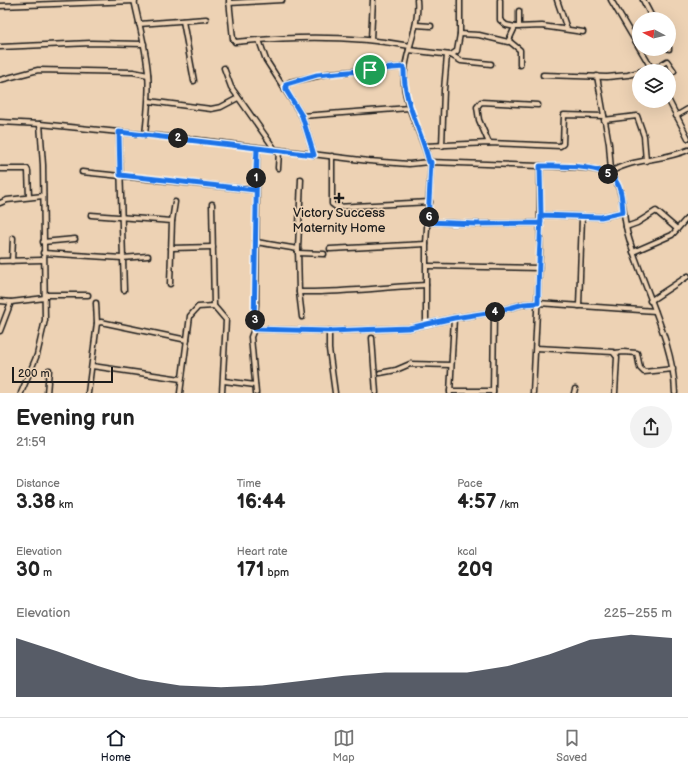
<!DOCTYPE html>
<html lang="en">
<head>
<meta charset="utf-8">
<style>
  body { margin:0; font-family:"Balsamiq Sans",sans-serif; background:#f2f2f2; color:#222; height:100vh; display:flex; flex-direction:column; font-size:15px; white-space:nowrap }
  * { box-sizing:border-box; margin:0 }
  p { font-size:13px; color:#767676 }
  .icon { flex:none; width:22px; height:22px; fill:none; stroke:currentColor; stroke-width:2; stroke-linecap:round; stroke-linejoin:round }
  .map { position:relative; height:393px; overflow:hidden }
  .side { display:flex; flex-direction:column; background:#fff; flex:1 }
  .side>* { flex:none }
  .needle { width:26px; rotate:277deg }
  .controls { position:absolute; left:632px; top:12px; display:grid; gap:8px }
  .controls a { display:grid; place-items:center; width:44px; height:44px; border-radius:50%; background:#fff; box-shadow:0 4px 16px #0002; font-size:20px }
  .scale { position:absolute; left:12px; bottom:10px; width:101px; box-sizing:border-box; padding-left:4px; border:2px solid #1c1c1c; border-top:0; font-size:11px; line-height:14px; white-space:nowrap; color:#1c1c1c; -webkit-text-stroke:3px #edd2b4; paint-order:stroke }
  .pin { position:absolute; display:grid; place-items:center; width:34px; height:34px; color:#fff; margin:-17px; border:2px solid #fff; border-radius:50%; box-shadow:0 1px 4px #0007 }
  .km { position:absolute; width:20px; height:20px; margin:-10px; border-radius:50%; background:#222; color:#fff; font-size:11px; line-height:20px; text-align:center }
  .round { display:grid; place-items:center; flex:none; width:42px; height:42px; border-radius:21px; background:#f2f2f2 }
  .overview { display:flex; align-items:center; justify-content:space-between; height:68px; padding:0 16px }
  h1 { font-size:22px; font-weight:700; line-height:30px }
  .stats { display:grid; grid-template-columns:repeat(3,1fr); gap:6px; height:68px; padding:4px 16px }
  .stats div { display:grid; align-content:center }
  .stats b { font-size:20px; font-weight:700 }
  .stats small { font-size:11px; font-weight:400 }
  .stats p { font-size:11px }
  .chart { height:112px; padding:8px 16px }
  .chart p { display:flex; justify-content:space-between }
  .chart svg { width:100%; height:72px; margin-top:4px; fill:#111827; opacity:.7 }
  .tabs { display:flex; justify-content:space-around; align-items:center; height:56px; border-top:1px solid #e0e0e0; background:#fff; font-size:11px; color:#767676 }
  .tabs a { display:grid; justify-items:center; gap:2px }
  .tabs .selected { color:#111827 }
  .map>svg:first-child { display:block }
</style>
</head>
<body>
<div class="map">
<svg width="688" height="393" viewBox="0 0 688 393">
  <rect width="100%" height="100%" fill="#edd2b4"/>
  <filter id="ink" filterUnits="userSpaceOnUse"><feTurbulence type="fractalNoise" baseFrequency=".025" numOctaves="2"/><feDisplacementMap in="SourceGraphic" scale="8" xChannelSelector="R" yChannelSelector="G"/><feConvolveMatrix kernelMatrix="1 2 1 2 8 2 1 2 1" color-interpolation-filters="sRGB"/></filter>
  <g filter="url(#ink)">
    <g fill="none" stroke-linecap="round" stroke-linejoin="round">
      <defs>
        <g id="street">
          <path d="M134,0C139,24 146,48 148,73C150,94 147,115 145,135"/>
          <path d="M229,0L233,39L235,42C294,36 352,35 410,46"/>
          <path d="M417,0C420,29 403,54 404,82C405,108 423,136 429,162"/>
          <polyline points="500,0 500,20 506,25 515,27 542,26 583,32"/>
          <polyline points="557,0 567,29"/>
          <polyline points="611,0 653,71"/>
          <polyline points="643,0 653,19"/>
          <polyline points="229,3 282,0"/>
          <polyline points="0,6 135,1"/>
          <polyline points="519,11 519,27"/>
          <polyline points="183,21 194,81"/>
          <polyline points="139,24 206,19"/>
          <polyline points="416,25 431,26"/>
          <polyline points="460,34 479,35 508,42 515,27"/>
          <polyline points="371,39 373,0"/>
          <polyline points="259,40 266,60 302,116 314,155"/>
          <polyline points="509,41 520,50 520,65"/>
          <polyline points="0,47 91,43 144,44"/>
          <polyline points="669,48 669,49"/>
          <polyline points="409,50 451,55 461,61 491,64"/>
          <polyline points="451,55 457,51 460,34 460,0"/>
          <polyline points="224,68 231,87 276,151"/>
          <polyline points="652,70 667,61 674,71"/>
          <polyline points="641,71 651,68"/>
          <polyline points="543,75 607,77 628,75 639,72"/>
          <polyline points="597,76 609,144 611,171"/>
          <polyline points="0,80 38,70 133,72 148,75"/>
          <polyline points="285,90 287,84 290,82 331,73 404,67"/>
          <polyline points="149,101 211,109 221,107 238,98"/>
          <polyline points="669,101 688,138"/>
          <polyline points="302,116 409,108"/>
          <polyline points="676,116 688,109"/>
          <polyline points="604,120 637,116 644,136 646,161"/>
          <path d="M0,122L40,124L198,140L369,161L409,164L429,162L568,167C581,168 605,168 614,179C624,191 623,219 628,235C642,285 674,342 675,393"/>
          <polyline points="119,132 124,290"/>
          <polyline points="489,143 479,120 477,107 481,102 538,105"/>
          <polyline points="425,146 489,143 560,146 563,144 564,115 604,116"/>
          <polyline points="442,146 444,90 447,55"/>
          <polyline points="332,156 332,204 336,207 430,202"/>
          <polyline points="278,168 279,151"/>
          <polyline points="0,169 27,169 28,171 29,197"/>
          <polyline points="82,172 255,190"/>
          <path d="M611,172C633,158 663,161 688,150"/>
          <polyline points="301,179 298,249 299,292 302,317"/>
          <polyline points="0,203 7,200 43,196"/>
          <polyline points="212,204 214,306 226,320 222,393"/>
          <polyline points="91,215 172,221 170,284"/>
          <polyline points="541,215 601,217 623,212"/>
          <polyline points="172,221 175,202"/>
          <polyline points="428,222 476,224 541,223"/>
          <polyline points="626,227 637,223 656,211 677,229"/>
          <polyline points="43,242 75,239"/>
          <polyline points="256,242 298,249"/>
          <polyline points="171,248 213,247"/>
          <polyline points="330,249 426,244"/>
          <polyline points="633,252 672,235 688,217"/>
          <polyline points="43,253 122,258 148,256"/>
          <polyline points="298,253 324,254"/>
          <polyline points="0,261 43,260"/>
          <polyline points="12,261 13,238"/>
          <polyline points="427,266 539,268"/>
          <path d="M299,292C341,293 384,287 426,285"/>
          <polyline points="45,295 88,295"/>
          <polyline points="0,301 11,302 45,298"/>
          <polyline points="650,301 688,276"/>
          <polyline points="96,303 97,323"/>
          <polyline points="579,306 582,217"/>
          <polyline points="426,323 426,244 431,162"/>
          <polyline points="254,329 329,331 409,328 454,318 494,312 524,304 538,303 655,311"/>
          <polyline points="0,331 11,302"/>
          <polyline points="329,331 329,349 335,393"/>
          <polyline points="372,338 376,393"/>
          <polyline points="536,348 613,352 617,357 615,393"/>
          <polyline points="615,353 623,352 637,353 640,368 644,372 673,369"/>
          <polyline points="92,366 181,379"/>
          <polyline points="380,373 396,370 410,364 451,365"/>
          <polyline points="224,381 255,385"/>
          <polyline points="450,391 493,391"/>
          <polyline points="21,393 37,355 45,320 43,165 40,124"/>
          <polyline points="47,393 49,370"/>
          <polyline points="88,393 97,323 101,322 187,340"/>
          <polyline points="180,393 190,316 198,307 214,306"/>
          <polyline points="256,393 251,337 254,329 256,305 257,148"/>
          <polyline points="450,393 454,318"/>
          <polyline points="493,393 494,312"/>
          <polyline points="533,393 540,250 540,166"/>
          <polyline points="574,393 575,389"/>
        </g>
      </defs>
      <!-- street casing -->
      <use href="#street" stroke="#1c1c1c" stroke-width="7"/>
      <!-- street -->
      <use href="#street" stroke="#edd2b4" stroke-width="4"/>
    </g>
  </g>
  <g fill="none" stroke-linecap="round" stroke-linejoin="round" filter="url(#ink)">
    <defs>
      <path id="route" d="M370,70L317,75L286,84V90L302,116L314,155L257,148L255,190L120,175L119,132L257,148L254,329L329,331L409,328L454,318L494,312L524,304L538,303C538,274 540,245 541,215L540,166C559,166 603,164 615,180C622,189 622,201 623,212L601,217L541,215V223L476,224L428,222L431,162H429C421,128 403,103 404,67L370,70"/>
    </defs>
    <!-- route casing -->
    <use href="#route" stroke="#fff" stroke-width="8"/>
    <!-- route -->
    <use href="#route" stroke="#1a73e8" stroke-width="5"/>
  </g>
  <!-- markers -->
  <path fill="#1c1c1c" stroke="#edd2b4" stroke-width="1.5" d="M337 192h4v4h4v4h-4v4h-4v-4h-4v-4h4z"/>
  <g text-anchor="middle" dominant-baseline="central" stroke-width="3.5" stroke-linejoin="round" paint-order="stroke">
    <!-- poi labels -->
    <g font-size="13" fill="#1c1c1c" stroke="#edd2b4">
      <text x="339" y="213">Victory Success<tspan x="339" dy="15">Maternity Home</tspan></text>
    </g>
  </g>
</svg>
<div class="controls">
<a><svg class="needle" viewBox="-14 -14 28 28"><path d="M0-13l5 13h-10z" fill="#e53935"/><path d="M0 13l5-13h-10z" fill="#767676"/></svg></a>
<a><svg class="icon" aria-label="layers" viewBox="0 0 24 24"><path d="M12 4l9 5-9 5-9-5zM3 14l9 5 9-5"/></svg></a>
</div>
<div class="scale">200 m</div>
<div class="pin" style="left:370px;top:70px;background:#1e9e55"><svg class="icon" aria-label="arrive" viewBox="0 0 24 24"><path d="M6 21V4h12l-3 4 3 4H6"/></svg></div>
<b class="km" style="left:256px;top:178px">1</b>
<b class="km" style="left:178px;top:138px">2</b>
<b class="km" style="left:255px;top:320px">3</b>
<b class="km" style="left:495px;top:312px">4</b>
<b class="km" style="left:608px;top:174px">5</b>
<b class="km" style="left:429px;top:217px">6</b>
</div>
<section class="side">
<div class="overview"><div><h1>Evening run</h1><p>21:59</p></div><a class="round"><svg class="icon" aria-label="share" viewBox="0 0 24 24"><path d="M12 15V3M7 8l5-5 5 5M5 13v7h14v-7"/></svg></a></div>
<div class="stats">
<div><p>Distance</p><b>3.38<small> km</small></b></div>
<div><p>Time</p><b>16:44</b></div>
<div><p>Pace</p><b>4:57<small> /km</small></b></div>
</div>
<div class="stats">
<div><p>Elevation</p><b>30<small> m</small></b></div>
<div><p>Heart rate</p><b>171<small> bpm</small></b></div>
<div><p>kcal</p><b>209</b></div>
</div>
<div class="chart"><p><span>Elevation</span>225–255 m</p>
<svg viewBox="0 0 160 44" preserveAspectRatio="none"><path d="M0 44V8L10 16L20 25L30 33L40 37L50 38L60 37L70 34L80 31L90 29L100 29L110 29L120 25L130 18L140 9L150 6L160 8V44z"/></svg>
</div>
</section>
<nav class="tabs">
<a class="selected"><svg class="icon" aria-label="home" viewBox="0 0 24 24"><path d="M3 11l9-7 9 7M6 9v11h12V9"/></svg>Home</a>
<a><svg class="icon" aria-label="map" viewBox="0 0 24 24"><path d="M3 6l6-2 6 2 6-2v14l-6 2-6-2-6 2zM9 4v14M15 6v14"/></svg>Map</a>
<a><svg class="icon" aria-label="saved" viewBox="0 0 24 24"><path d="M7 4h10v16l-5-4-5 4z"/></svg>Saved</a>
</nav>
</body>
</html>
